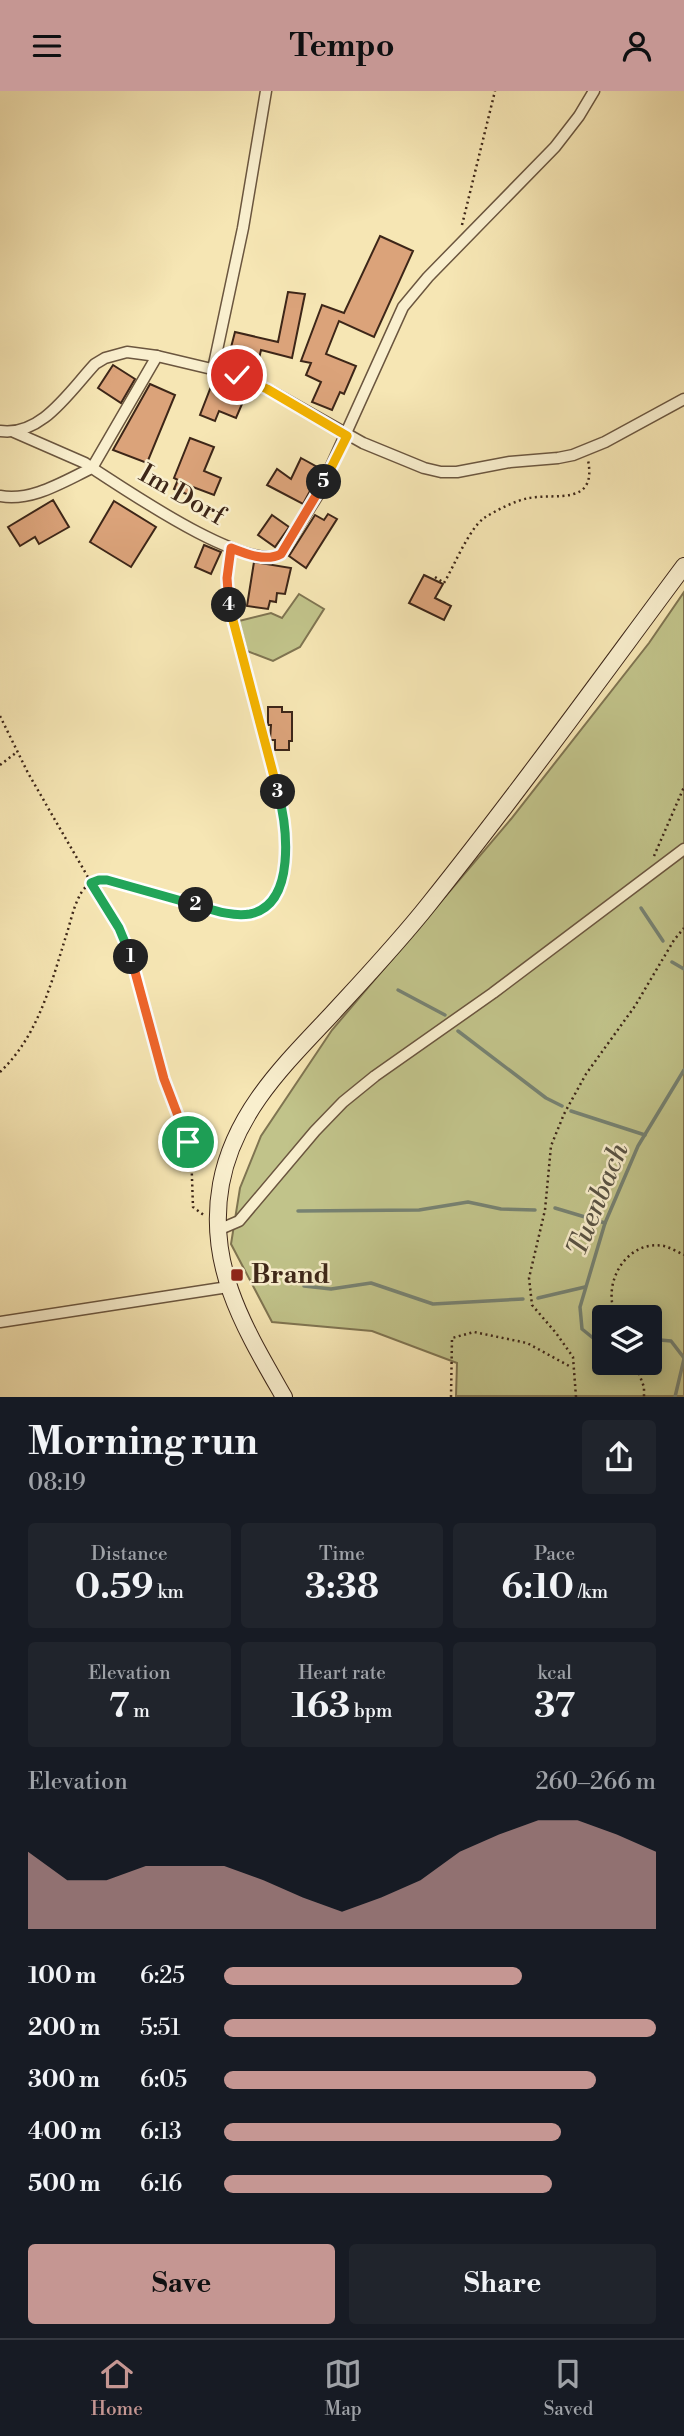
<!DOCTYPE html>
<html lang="en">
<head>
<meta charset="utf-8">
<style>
  body { margin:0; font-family:"Libre Bodoni",serif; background:#20242c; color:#f1f3f6; height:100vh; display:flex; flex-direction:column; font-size:26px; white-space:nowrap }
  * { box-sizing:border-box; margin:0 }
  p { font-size:23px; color:#9ea1a6 }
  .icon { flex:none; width:38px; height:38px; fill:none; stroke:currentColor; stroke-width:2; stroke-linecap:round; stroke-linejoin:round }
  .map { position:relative; height:1306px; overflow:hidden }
  .panel { display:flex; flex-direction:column; background:#171b24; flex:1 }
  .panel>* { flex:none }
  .controls { position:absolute; left:592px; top:1214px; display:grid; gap:14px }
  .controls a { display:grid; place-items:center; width:70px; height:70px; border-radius:7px; background:#171b24; box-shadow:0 4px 18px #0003; font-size:35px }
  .pin { position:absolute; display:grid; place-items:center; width:60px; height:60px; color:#fff; margin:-30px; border:4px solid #fff; border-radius:50%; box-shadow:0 2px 7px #0007 }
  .km { position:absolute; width:35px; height:35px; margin:-18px; border-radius:50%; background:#222; color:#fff; font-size:19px; line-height:35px; text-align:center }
  .round { display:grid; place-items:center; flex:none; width:74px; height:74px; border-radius:7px; background:#20242c }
  .overview { display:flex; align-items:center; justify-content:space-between; height:119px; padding:0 28px }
  h1 { font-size:38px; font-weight:700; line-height:52px }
  .stats { display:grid; grid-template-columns:repeat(3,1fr); gap:10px; height:119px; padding:7px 28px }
  .stats div { display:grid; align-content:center; border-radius:7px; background:#20242c; text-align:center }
  .stats b { font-size:35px; font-weight:700 }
  .stats small { font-size:19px; font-weight:400 }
  .stats p { font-size:19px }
  .chart { height:196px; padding:14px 28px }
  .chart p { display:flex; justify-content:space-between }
  .chart svg { width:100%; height:126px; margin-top:7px; fill:#c59692; opacity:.7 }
  .action { display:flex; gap:14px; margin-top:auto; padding:14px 28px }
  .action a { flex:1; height:80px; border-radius:7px; background:#c59692; color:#111; font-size:28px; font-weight:700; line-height:80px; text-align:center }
  .action a+a { background:#20242c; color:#f1f3f6 }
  ul { padding:0 28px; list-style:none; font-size:23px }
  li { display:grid; grid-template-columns:112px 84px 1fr; align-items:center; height:52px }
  li i { height:18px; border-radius:9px; background:#c59692 }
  header { display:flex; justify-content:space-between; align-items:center; height:91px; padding:0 28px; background:#c59692; color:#111; font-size:32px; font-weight:700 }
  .menu { display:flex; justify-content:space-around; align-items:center; height:98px; border-top:2px solid #363941; background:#171b24; font-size:19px; color:#9ea1a6 }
  .menu a { display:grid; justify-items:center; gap:4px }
  .menu .active { color:#c59692 }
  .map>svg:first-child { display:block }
</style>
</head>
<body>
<header><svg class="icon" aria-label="menu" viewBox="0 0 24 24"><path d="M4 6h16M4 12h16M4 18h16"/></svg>Tempo<svg class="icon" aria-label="person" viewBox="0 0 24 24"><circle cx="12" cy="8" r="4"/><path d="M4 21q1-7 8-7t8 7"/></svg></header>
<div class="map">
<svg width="684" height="1306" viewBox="0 0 684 1306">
  <rect width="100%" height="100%" fill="#f6e6b4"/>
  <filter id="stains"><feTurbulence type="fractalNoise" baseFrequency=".00286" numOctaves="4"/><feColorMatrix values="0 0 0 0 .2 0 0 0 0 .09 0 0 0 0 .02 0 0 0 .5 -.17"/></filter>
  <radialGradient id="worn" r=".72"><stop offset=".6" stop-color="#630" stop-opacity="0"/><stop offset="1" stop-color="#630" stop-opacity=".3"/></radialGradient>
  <!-- green -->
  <g fill="#c1c38a" stroke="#7f7451" stroke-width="2" fill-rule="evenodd">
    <path d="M684,501V1305H456L457,1272L372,1240L272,1231L231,1153L240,1097L261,1045L332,939L511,728L649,552ZM604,1227H649V1272H604Z"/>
    <polygon points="299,503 324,518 300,556 273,570 247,560 239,530 271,522 282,527"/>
  </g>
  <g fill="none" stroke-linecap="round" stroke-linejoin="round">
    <!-- stream -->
    <g stroke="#778272" stroke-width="3.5">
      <polyline points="641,817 663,850"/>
      <polyline points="672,871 684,878"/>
      <polyline points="398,899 445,924"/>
      <polyline points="458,940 546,1007 562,1015"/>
      <polyline points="571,1020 645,1044"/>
      <polyline points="555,1117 605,1132"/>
      <polyline points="298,1120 419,1119 468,1111 501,1118 535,1119"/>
      <polyline points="304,1195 331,1198 371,1192 433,1213 523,1208"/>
      <polyline points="538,1207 585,1196"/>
      <polyline points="649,1248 671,1250 684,1267"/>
      <polyline points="604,1252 598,1251 582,1238 580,1216 605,1132 638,1055 684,979"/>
      <polyline points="675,1306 684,1268"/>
    </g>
  </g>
  <!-- building -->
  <g fill="#dba37a" stroke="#3d2618" stroke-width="2">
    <polygon points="380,145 413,160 374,246 339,230 326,263 356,275 344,303 340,301 332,319 312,311 321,291 306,284 311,272 301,270 322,214 344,222"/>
    <polygon points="288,201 305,203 292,267 261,259 258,272 229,264 235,241 278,251"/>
    <polygon points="113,274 135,288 121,312 98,297"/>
    <polygon points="150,293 175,304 147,372 113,359"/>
    <polygon points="212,293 245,306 236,327 219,320 215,330 200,324"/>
    <polygon points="190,347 214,356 204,380 221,387 214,404 193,396 189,404 174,398 178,389 174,387"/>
    <polygon points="301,367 319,377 314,387 316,389 303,413 267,394 277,378 291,388"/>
    <polygon points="53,409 69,436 39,453 35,446 20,455 8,436"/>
    <polygon points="114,410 156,436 131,476 90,451"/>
    <polygon points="328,423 337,428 306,477 289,465 315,424 324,429"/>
    <polygon points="272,424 289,436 275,456 258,444"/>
    <polygon points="204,454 221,461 211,483 195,476"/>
    <polygon points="254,471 291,477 285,503 277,502 276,511 270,510 268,518 247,515"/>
    <polygon points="424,484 443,493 435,507 451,515 444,529 409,512"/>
    <polygon points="268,616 282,616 282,621 292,621 292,650 289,650 289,659 275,659 275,649 270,649 271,634 268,634"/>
  </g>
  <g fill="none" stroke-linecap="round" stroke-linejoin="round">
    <defs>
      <g id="street">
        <polyline points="213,278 243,137 266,0"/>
        <path d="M0,340C41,346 69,301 95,273L105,267L127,261L157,265L237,284L267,298L363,352L424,377L441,381H457L510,371L558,367L573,364L605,351L684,308"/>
        <polyline points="14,341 85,372 92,377 157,265"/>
        <path d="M0,405C32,411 64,390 92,377C125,398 246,482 281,463L318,404L403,216L428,186L555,56L579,25L594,0"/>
        <polyline points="218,1139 239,1130 315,1040 343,1011 375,985 493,902 684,758"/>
        <polyline points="0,1231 228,1196"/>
      </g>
      <path id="secondary" d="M284,1306C245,1238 206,1175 221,1093C234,1022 284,974 331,924C365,887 399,851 429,813C517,703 600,588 684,475"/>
    </defs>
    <!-- street casing -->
    <use href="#street" stroke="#6b563f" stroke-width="13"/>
    <!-- secondary casing -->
    <use href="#secondary" stroke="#3d2618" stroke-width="18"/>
    <!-- path -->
    <g stroke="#3d2618" stroke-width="2.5" stroke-dasharray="2 3.5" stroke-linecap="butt">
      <polyline points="462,134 495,0"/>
      <path d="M435,486L444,492C454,475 469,438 484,427C497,419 514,410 529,407C557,402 597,415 588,369"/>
      <polyline points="0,625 28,682 127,854 170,1008 191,1059 193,1116 205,1125"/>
      <polyline points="0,674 17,661"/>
      <polyline points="654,765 684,696"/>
      <path d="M0,981C38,945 51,893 66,845C71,830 74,812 83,799C90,791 97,788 107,789L234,824C248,824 263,822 272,810C311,759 247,592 232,531C227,510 225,489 228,467"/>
      <path d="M617,1227C615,1222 613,1216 612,1211C608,1181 632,1149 664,1155C671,1157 678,1161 684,1164"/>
      <polyline points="635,1272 644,1296 644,1306"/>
      <polyline points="451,1306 452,1247 474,1241 527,1252 571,1276"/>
      <polyline points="576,1306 573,1266 556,1242 532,1214 529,1187 545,1119 551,1055 564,1023 586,983 635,915 674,849 684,837"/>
    </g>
    <!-- street -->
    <use href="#street" stroke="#f9efce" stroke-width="10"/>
    <!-- secondary -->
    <use href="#secondary" stroke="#f9efce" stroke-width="16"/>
  </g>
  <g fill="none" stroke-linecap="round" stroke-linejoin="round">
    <defs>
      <polyline id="split-1" points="131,866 164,988 188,1051"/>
      <polyline id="split-2" points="131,866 119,837 91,792 99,789 107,789 196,814"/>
      <path id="split-3" d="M196,814C213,819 232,826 250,823C297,813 287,735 278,701"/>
      <polyline id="split-4" points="229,514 278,701"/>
      <path id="split-5" d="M229,514L227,487L231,457C246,463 266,471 281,463L324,391"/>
      <polyline id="split-6" points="237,284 267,298 347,345 324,391"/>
    </defs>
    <!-- split-1 casing -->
    <use href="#split-1" stroke="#fff" stroke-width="14"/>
    <!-- split-2 casing -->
    <use href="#split-2" stroke="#fff" stroke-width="14"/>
    <!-- split-3 casing -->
    <use href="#split-3" stroke="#fff" stroke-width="14"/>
    <!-- split-4 casing -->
    <use href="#split-4" stroke="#fff" stroke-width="14"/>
    <!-- split-5 casing -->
    <use href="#split-5" stroke="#fff" stroke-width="14"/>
    <!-- split-6 casing -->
    <use href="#split-6" stroke="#fff" stroke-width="14"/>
    <!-- split-1 -->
    <use href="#split-1" stroke="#f0652b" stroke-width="9"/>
    <!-- split-2 -->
    <use href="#split-2" stroke="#22a559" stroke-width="9"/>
    <!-- split-3 -->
    <use href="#split-3" stroke="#22a559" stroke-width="9"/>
    <!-- split-4 -->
    <use href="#split-4" stroke="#f5b400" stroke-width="9"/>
    <!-- split-5 -->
    <use href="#split-5" stroke="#f0652b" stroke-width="9"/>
    <!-- split-6 -->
    <use href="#split-6" stroke="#f5b400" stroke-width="9"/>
  </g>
  <!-- markers -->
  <rect fill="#8f2418" stroke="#f9efce" stroke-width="2.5" x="230" y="1177" width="14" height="14" rx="3.5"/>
  <g text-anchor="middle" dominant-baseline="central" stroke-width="5" stroke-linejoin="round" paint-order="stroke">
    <!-- street labels -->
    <g font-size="26" fill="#3d2618" stroke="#f9efce">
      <text transform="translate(182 404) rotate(30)">Im Dorf</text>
    </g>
    <!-- poi labels -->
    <g font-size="26" font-weight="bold" fill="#3d2618" stroke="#f9efce" text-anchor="start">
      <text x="251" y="1184">Brand</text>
    </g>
    <!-- water labels -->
    <g font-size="28" font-style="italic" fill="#5a5445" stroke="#f9efce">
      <text transform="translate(598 1109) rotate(-68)">Tuenbach</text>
    </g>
  </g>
  <rect width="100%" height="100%" filter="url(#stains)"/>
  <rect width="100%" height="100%" fill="url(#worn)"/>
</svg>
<div class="controls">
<a><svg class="icon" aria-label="layers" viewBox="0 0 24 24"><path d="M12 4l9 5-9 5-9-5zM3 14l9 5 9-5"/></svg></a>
</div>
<div class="pin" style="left:188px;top:1051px;background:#1e9e55"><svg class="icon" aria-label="arrive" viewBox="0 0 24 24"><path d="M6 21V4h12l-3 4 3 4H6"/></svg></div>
<div class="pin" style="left:237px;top:284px;background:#d93025"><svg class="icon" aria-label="check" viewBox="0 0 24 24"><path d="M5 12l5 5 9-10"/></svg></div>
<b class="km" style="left:131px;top:866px">1</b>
<b class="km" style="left:196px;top:814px">2</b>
<b class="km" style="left:278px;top:701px">3</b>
<b class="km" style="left:229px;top:514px">4</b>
<b class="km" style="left:324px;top:391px">5</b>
</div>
<section class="panel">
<div class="overview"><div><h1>Morning run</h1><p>08:19</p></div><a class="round"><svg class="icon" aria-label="share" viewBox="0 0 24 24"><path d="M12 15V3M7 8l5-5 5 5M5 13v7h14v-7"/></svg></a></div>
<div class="stats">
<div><p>Distance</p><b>0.59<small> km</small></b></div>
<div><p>Time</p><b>3:38</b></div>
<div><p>Pace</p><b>6:10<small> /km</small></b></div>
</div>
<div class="stats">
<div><p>Elevation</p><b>7<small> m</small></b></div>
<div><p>Heart rate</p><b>163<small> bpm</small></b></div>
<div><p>kcal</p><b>37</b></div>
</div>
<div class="chart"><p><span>Elevation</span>260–266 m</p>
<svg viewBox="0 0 160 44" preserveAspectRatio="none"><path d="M0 44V17L10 27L20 27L30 22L40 22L50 22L60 27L70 33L80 38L90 33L100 27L110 17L120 11L130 6L140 6L150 11L160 17V44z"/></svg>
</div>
<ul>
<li><b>100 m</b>6:25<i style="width:69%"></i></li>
<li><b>200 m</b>5:51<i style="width:100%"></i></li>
<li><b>300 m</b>6:05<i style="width:86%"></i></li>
<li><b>400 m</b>6:13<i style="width:78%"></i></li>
<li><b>500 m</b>6:16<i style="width:76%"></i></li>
</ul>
<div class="action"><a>Save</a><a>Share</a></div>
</section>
<nav class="menu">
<a class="active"><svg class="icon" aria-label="home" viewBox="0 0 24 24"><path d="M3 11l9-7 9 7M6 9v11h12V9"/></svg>Home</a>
<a><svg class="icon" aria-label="map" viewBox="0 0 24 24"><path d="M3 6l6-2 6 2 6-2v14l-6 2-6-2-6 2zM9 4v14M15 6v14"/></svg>Map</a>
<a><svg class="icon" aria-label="saved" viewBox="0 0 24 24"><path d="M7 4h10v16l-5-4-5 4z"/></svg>Saved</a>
</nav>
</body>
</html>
